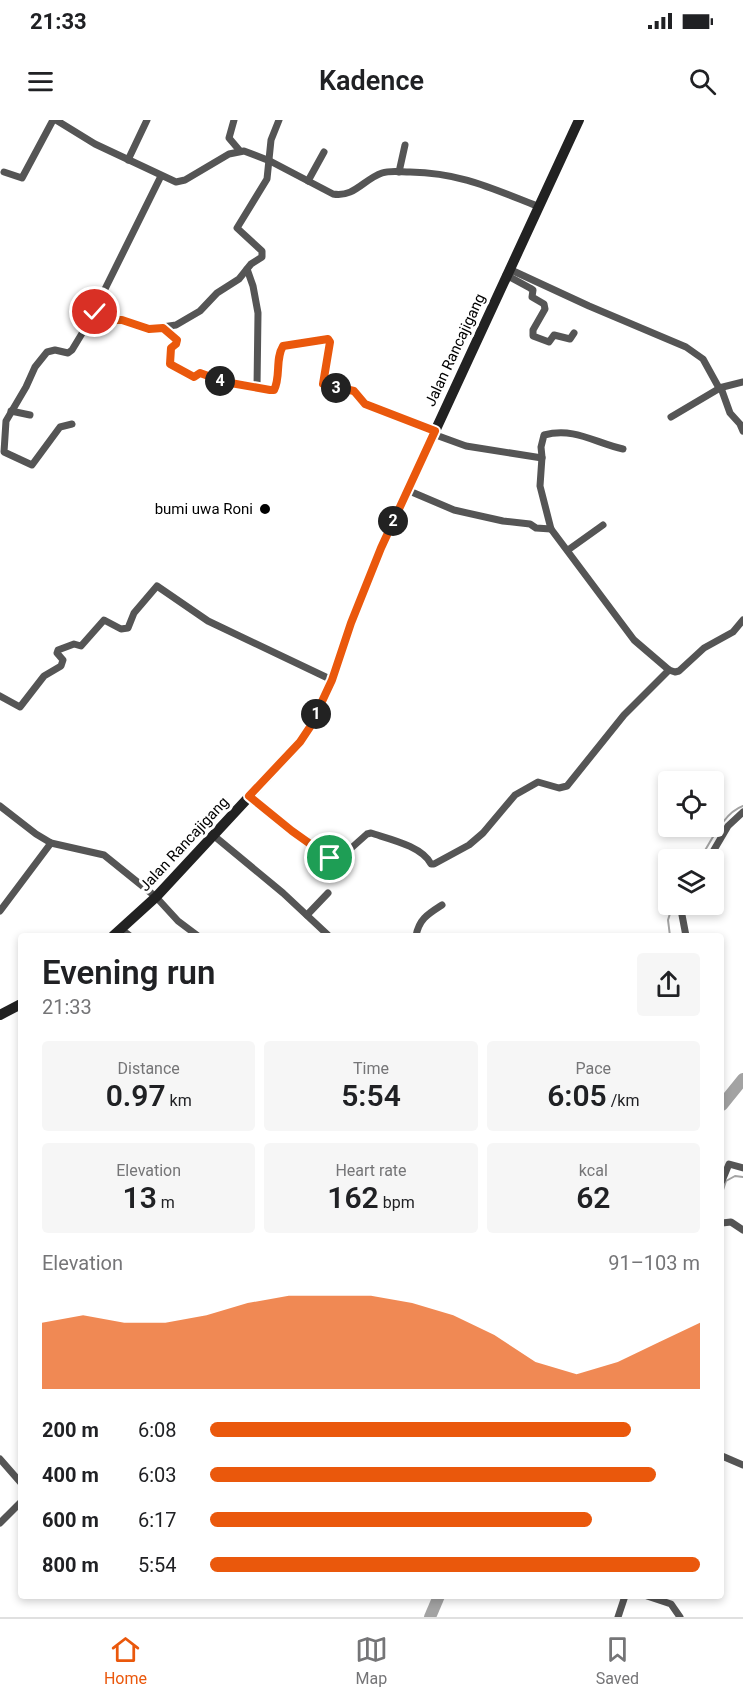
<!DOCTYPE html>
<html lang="en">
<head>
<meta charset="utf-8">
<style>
  body { margin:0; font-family:Roboto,sans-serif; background:#f6f6f6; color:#202124; height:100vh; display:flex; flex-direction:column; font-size:22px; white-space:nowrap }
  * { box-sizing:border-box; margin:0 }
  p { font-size:20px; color:#757577 }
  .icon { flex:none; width:33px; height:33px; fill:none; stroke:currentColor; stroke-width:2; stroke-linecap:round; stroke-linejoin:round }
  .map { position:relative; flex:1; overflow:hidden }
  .side { position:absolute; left:18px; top:813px; width:706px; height:666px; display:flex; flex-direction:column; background:#fff; border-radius:6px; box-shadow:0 3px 9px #0003 }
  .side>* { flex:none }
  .controls { position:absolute; left:658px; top:651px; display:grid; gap:12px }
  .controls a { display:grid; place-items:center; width:66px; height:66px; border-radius:6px; background:#fff; box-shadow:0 3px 9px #0003; font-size:30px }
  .pin { position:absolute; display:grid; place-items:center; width:51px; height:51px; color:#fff; margin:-26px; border:3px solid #fff; border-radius:50%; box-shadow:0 2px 6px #0007 }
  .km { position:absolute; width:30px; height:30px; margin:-15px; border-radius:50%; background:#222; color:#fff; font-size:16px; line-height:30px; text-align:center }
  .round { display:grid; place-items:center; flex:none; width:63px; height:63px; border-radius:6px; background:#f6f6f6 }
  .overview { display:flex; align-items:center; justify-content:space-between; height:102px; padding:0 24px }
  h1 { font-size:33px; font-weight:600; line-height:45px }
  .stats { display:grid; grid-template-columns:repeat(3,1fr); gap:9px; height:102px; padding:6px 24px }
  .stats div { display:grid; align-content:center; border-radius:6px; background:#f6f6f6; text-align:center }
  .stats b { font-size:30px; font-weight:600 }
  .stats small { font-size:16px; font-weight:400 }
  .stats p { font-size:16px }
  .chart { height:168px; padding:12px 24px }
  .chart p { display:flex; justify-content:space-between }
  .chart svg { width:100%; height:108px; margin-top:6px; fill:#ea580c; opacity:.7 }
  ul { padding:0 24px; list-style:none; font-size:20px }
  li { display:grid; grid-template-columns:96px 72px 1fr; align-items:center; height:45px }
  li i { height:15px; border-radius:8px; background:#ea580c }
  .status { display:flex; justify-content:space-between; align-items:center; height:42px; padding:0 30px; background:#fff; direction:ltr }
  .status svg { height:16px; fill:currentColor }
  header { display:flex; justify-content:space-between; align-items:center; height:78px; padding:0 24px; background:#fff; font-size:27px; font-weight:600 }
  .dock { display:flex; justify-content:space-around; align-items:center; height:84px; border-top:2px solid #e0e0e0; background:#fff; font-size:16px; color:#757577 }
  .dock a { display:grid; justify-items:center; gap:3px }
  .dock .on { color:#ea580c }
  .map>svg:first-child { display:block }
</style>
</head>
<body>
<div class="status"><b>21:33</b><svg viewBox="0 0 49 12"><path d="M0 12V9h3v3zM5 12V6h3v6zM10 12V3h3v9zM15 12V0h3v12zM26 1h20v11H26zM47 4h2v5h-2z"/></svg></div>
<header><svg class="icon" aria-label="menu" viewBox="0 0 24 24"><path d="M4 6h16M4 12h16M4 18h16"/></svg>Kadence<svg class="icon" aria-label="search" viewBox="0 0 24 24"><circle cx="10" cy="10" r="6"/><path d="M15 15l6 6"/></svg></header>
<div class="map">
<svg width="743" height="1497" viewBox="0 0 743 1497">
  <rect width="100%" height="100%" fill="#fff"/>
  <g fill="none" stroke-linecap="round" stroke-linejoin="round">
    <!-- stream -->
    <g stroke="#a3a3a3" stroke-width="2">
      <path d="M699,740C711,722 723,693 743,686"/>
      <polyline points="670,816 668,800 673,784"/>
      <polyline points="722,1073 726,1061 735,1056 743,1057"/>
    </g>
    <!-- river -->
    <g stroke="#a3a3a3" stroke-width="12">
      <polyline points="722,985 743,959"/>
      <polyline points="430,1497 439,1476"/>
    </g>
    <!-- street -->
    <g stroke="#555" stroke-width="7">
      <path d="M56,0L95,24L176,62L185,60L229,34L244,31L270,41L333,74C354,78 364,59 382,53C391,50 401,52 410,52C461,53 491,68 537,86"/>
      <polyline points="234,0 229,18 240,31"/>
      <polyline points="128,40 147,0"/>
      <polyline points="4,52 22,58 53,0"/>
      <polyline points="399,52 405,25"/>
      <polyline points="308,61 324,32"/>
      <polyline points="247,149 253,166 258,193 257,267"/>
      <polyline points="509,149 589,186 686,227 703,239 719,268 743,262"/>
      <polyline points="506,155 530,168 533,170 532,177 544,184 545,189 533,210 533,216 549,222 554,215 570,219 574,213"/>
      <polyline points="95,192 109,200 122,200 149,209 176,205 200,191 217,173 239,159 251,144 262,137 262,131 237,108 267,59 271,20 279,0"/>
      <path d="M163,208L177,220L176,224L171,228L170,244L194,257L200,253L225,262L273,271C283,259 275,239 283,226L329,220L330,229L322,262L324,265L354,271L365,283L435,311"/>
      <polyline points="721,268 730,293 740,304 743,311"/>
      <polyline points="11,291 30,295"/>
      <polyline points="671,297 720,268"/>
      <polyline points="72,304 60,307 32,345 4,332 6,301 26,267 35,247 47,232 55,230 68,233 72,230 95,192 105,169 161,56"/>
      <polyline points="433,314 466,326 542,338"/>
      <path d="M623,329C595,323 575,307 544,315L541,327L542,337L540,366L551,409L634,520L669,550L675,552L679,551L704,528L733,512L743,500"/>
      <polyline points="407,370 454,390 503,401 530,404 536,408 551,409"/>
      <polyline points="568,430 603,405"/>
      <polyline points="0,576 20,587 44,556 61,546 63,540 57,533 58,530 74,524 81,526 104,500 121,509 128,508 134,493 157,466 208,501 332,560"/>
      <path d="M249,676L292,712L332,739H339L367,714L371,713C389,719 422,726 431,744H434L469,725L483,713L515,675L538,662L559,668L567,666L624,595L669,550"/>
      <polyline points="0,686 36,714 51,723 104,735 156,777 178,801 198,816"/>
      <polyline points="213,715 283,773 329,816"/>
      <polyline points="708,740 728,706 743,692"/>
      <polyline points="683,784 682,795 686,816"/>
      <polyline points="0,791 51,723"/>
      <polyline points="307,795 328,773"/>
      <polyline points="121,809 130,816"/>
      <path d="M416,816C419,799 428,794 442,785"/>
      <polyline points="722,1061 729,1044 743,1048"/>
      <polyline points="722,1103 731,1102 743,1110"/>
      <polyline points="722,1336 743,1345"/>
      <polyline points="0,1339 21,1363"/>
      <polyline points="0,1403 21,1382"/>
      <polyline points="647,1476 671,1484 680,1497"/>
      <polyline points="618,1497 625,1476"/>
    </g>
    <!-- secondary -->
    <g stroke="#222" stroke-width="10">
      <polyline points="113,816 156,777 300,622 310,607 332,560 351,503 381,428 579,0"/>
      <polyline points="0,895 21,884"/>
    </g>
  </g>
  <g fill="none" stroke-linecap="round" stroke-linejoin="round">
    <defs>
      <path id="route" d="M95,192L109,200H122L149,209L163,208L177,220L176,224L171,228L170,244L194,257L200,253L225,262L270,270H274C281,257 275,239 283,226L328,219L330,222L323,264L354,271L365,284L435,311L381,428L351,503L332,560L310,607L300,622L249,676L292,711L330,738"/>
    </defs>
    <!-- route casing -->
    <use href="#route" stroke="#fff" stroke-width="12"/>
    <!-- route -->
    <use href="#route" stroke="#ea580c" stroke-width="8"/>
  </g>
  <!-- markers -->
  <circle fill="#000" stroke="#fff" stroke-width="2" cx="265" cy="389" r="6"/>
  <g text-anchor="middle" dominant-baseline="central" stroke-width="6" stroke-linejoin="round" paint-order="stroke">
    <!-- street labels -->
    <g font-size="15" fill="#000" stroke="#fff">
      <text transform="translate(455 230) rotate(-65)">Jalan Rancajigang</text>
      <text transform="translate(184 724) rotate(-47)">Jalan Rancajigang</text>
    </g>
    <!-- poi labels -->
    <g font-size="15" fill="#000" stroke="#fff" text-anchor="end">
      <text x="253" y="389">bumi uwa Roni</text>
    </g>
  </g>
</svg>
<div class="controls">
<a><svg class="icon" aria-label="locate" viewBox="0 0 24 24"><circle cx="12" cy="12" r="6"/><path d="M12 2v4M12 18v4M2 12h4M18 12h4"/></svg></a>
<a><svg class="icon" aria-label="layers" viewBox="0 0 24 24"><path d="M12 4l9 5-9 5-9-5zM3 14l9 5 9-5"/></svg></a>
</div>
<div class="pin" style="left:330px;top:738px;background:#1e9e55"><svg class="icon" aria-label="arrive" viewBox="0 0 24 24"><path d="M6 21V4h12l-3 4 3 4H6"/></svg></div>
<div class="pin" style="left:95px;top:192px;background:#d93025"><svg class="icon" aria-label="check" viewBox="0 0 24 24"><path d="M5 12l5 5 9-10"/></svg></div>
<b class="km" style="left:316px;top:594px">1</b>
<b class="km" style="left:393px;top:401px">2</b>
<b class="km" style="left:336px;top:268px">3</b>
<b class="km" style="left:220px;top:261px">4</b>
<section class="side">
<div class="overview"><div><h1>Evening run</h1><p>21:33</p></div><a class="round"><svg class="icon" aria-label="share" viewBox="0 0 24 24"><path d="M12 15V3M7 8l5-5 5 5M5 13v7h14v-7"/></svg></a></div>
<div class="stats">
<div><p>Distance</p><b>0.97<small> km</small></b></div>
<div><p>Time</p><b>5:54</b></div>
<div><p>Pace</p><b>6:05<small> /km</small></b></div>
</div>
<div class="stats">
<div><p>Elevation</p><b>13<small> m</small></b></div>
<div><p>Heart rate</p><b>162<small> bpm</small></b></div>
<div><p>kcal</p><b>62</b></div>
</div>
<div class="chart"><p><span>Elevation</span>91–103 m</p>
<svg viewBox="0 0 160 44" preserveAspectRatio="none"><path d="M0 44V17L10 14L20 17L30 17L40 14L50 9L60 6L70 6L80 6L90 9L100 14L110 22L120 33L130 38L140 33L150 25L160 17V44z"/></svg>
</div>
<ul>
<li><b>200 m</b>6:08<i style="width:86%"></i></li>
<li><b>400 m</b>6:03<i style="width:91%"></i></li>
<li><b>600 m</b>6:17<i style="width:78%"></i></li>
<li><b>800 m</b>5:54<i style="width:100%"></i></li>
</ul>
</section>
</div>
<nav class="dock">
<a class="on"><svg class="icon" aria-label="home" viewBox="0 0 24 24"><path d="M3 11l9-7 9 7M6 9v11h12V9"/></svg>Home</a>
<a><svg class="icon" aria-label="map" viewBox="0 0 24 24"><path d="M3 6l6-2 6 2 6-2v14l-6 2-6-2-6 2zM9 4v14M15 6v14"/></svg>Map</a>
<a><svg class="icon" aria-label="saved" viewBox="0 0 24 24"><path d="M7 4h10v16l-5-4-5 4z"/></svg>Saved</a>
</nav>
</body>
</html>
